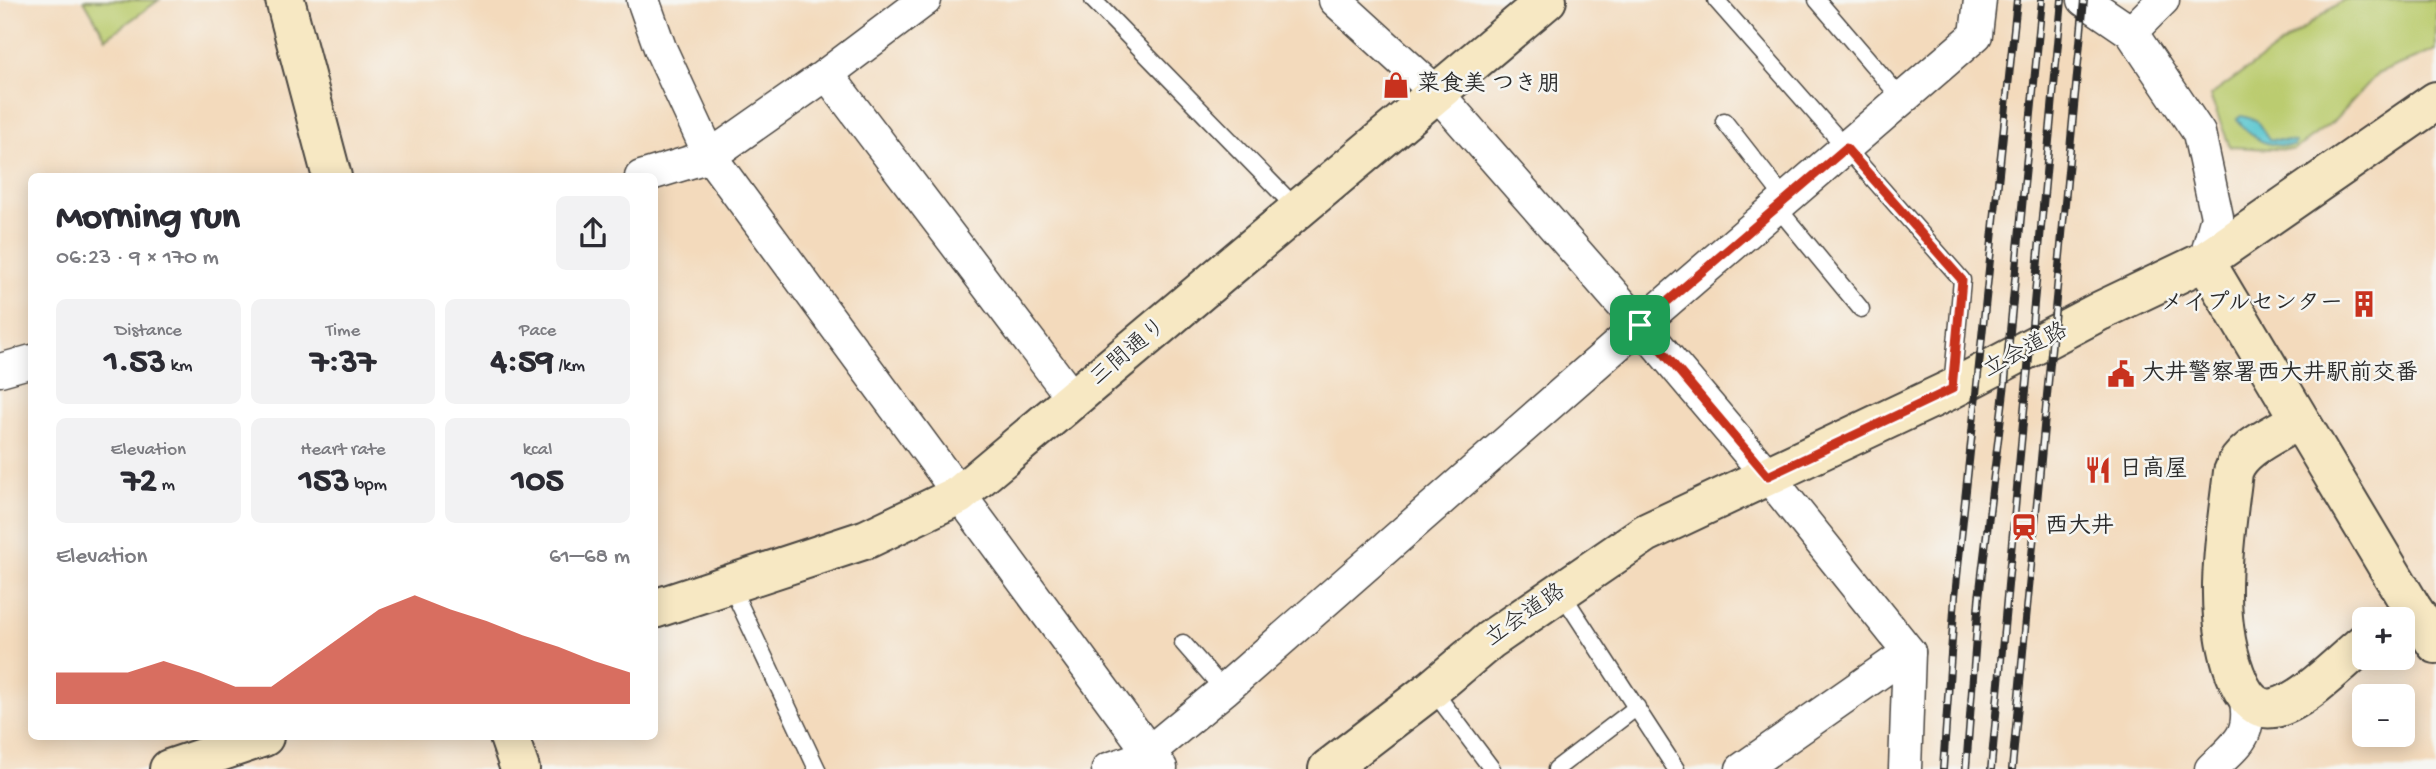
<!DOCTYPE html>
<html lang="en">
<head>
<meta charset="utf-8">
<style>
  body { margin:0; font-family:"Gochi Hand","Klee One",sans-serif; background:#f2f2f3; color:#2b2b33; height:100vh; display:flex; flex-direction:column; font-size:26px; white-space:nowrap }
  * { box-sizing:border-box; margin:0 }
  p { font-size:23px; color:#7c7c81 }
  .icon { flex:none; width:38px; height:38px; fill:none; stroke:currentColor; stroke-width:2; stroke-linecap:round; stroke-linejoin:round }
  .map { position:relative; flex:1; overflow:hidden }
  .drawer { position:absolute; left:28px; top:173px; width:630px; height:567px; display:flex; flex-direction:column; background:#fff; border-radius:10px; box-shadow:0 4px 18px #0003 }
  .drawer>* { flex:none }
  .fabs { position:absolute; left:2352px; top:607px; display:grid; gap:14px }
  .fabs a { display:grid; place-items:center; width:63px; height:63px; border-radius:10px; background:#fff; box-shadow:0 4px 18px #0003; font-size:35px }
  .pin { position:absolute; display:grid; place-items:center; width:60px; height:60px; color:#fff; margin:-30px; border-radius:14px; box-shadow:0 4px 10px #0006 }
  .round { display:grid; place-items:center; flex:none; width:74px; height:74px; border-radius:10px; background:#f2f2f3 }
  .summary { display:flex; align-items:center; justify-content:space-between; height:119px; padding:0 28px }
  h1 { font-size:38px; font-weight:700; line-height:52px }
  .figures { display:grid; grid-template-columns:repeat(3,1fr); gap:10px; height:119px; padding:7px 28px }
  .figures div { display:grid; align-content:center; border-radius:10px; background:#f2f2f3; text-align:center }
  .figures b { font-size:35px; font-weight:700 }
  .figures small { font-size:19px; font-weight:400 }
  .figures p { font-size:19px }
  .chart { height:196px; padding:14px 28px }
  .chart p { display:flex; justify-content:space-between }
  .chart svg { width:100%; height:126px; margin-top:7px; fill:#c8321e; opacity:.7 }
  .map>svg:first-child { display:block }
</style>
</head>
<body>
<div class="map">
<svg width="2436" height="769" viewBox="0 0 2436 769">
  <rect width="100%" height="100%" fill="#f6f6f2"/>
  <filter id="ink" filterUnits="userSpaceOnUse"><feTurbulence type="fractalNoise" baseFrequency=".0143" numOctaves="2"/><feDisplacementMap in="SourceGraphic" scale="14" xChannelSelector="R" yChannelSelector="G"/><feConvolveMatrix kernelMatrix="1 2 1 2 8 2 1 2 1" color-interpolation-filters="sRGB"/></filter>
  <filter id="wash" filterUnits="userSpaceOnUse"><feTurbulence type="fractalNoise" baseFrequency=".00686" numOctaves="4" result="noise"/><feDisplacementMap in="SourceGraphic" scale="28" xChannelSelector="R" yChannelSelector="G"/><feGaussianBlur stdDeviation="1.57" result="paint"/><feColorMatrix in="noise" values="0 0 0 0 0 0 0 0 0 0 0 0 0 0 0 0 0 1.4 0 .05"/><feComposite in="paint" operator="in"/></filter>
  <g filter="url(#wash)">
    <rect width="100%" height="100%" fill="#f3dabc"/>
    <!-- green -->
    <g fill="#bbcc6f" stroke="#737c4d" stroke-width="2">
      <polygon points="84,0 159,0 106,38"/>
      <polygon points="2343,0 2436,0 2436,50 2377,74 2335,120 2294,150 2230,147 2210,96"/>
    </g>
    <!-- water -->
    <path fill="#59c6cf" stroke="#42787d" stroke-width="2" d="M2241,116L2256,120L2269,139L2295,142L2294,146C2266,146 2254,142 2237,119Z"/>
  </g>
  <g filter="url(#ink)">
    <g fill="none" stroke-linecap="round" stroke-linejoin="round">
      <defs>
        <g id="lane">
          <polyline points="1093,0 1298,210"/>
          <polyline points="1716,0 1962,280 1952,387"/>
          <polyline points="1817,0 1902,99"/>
          <polyline points="1724,121 1785,199"/>
          <polyline points="1777,207 1861,309"/>
          <polyline points="730,584 817,769"/>
          <polyline points="1561,592 1676,769"/>
          <polyline points="1183,643 1224,690"/>
          <polyline points="1432,689 1492,769"/>
          <polyline points="1556,769 1637,707"/>
        </g>
        <g id="street">
          <polyline points="643,0 660,48 710,156 1161,768"/>
          <polyline points="1335,0 1437,93 1648,334 1768,476 1909,652 1905,769"/>
          <polyline points="2084,0 2131,32 2199,133 2217,217 2205,261"/>
          <polyline points="2131,32 2163,0"/>
          <polyline points="827,74 1074,400"/>
          <polyline points="641,177 710,156 827,74 925,0"/>
          <polyline points="0,370 32,361"/>
          <polyline points="1108,769 1131,761 1149,752 1224,690 1640,325 1976,35 1980,0"/>
          <polyline points="1742,769 1909,652"/>
          <path d="M2211,769C2239,742 2253,736 2245,694"/>
        </g>
        <g id="secondary">
          <polyline points="285,0 332,177"/>
          <polyline points="2205,261 2412,608 2436,644"/>
          <path d="M2298,420C2277,434 2241,447 2233,472C2225,540 2210,618 2239,683C2246,698 2256,711 2274,708C2301,704 2342,661 2364,643"/>
          <polyline points="654,609 867,539 959,495 1547,0"/>
          <polyline points="509,737 520,769"/>
          <polyline points="169,769 264,737"/>
          <polyline points="1328,769 1432,689 1490,640 1646,533 1952,389 2100,311 2205,261 2436,101"/>
        </g>
      </defs>
      <!-- lane casing -->
      <use href="#lane" stroke="#494541" stroke-width="19"/>
      <!-- street casing -->
      <use href="#street" stroke="#494541" stroke-width="35"/>
      <!-- secondary casing -->
      <use href="#secondary" stroke="#494541" stroke-width="42"/>
      <!-- lane -->
      <use href="#lane" stroke="#fff" stroke-width="16"/>
      <!-- street -->
      <use href="#street" stroke="#fff" stroke-width="32"/>
      <!-- secondary -->
      <use href="#secondary" stroke="#f7e8c3" stroke-width="38"/>
      <defs>
        <g id="rail">
          <polyline points="1943,769 1955,596 2017,0"/>
          <polyline points="1966,769 1979,598 2005,383 2042,0"/>
          <polyline points="1991,769 2062,0"/>
          <polyline points="2012,769 2084,0"/>
        </g>
      </defs>
      <!-- rail casing -->
      <use href="#rail" stroke="#2b2b2b" stroke-width="8"/>
      <!-- rail -->
      <use href="#rail" stroke="#f6f6f2" stroke-width="5" stroke-dasharray="16" stroke-linecap="butt"/>
    </g>
  </g>
  <g fill="none" stroke-linecap="round" stroke-linejoin="round" filter="url(#ink)">
    <defs>
      <polygon id="route" points="1846,148 1962,280 1952,389 1768,476 1640,325"/>
    </defs>
    <!-- route casing -->
    <use href="#route" stroke="#fff" stroke-width="14"/>
    <!-- route -->
    <use href="#route" stroke="#c8321e" stroke-width="9"/>
  </g>
  <!-- icons -->
  <defs>
    <symbol id="shop-bare" viewBox="-9 -9 18 18"><path d="M-5-2.5h2.3a2.7 3.5 0 0 1 5.4 0H5L5.5 6h-11ZM-1.5-2.5h3a1.5 2.3 0 0 0-3 0Z" fill="#c8321e" stroke="#f6f6f2" stroke-width="2.5" paint-order="stroke"/></symbol>
    <symbol id="building-bare" viewBox="-9 -9 18 18"><path d="M-4-6H4V6H1V3H-1V6H-4ZM-2.5-4.3h1.7v1.8h-1.7ZM.8-4.3h1.7v1.8H.8ZM-2.5-1h1.7V.8h-1.7ZM.8-1h1.7V.8H.8Z" fill="#c8321e" stroke="#f6f6f2" stroke-width="2.5" paint-order="stroke"/></symbol>
    <symbol id="civic-bare" viewBox="-9 -9 18 18"><path d="M-.6-6.5H3V-4.5H.6V-3L4-1V1h2V6H-6V1h2V-1L-.6-3ZM-1.2 2.5V6h2.4V2.5Z" fill="#c8321e" stroke="#f6f6f2" stroke-width="2.5" paint-order="stroke"/></symbol>
    <symbol id="restaurant-bare" viewBox="-9 -9 18 18"><path d="M-5-6h1v4h1v-4h1v4h1v-4h1v5L-1.5 .5V6h-2V.5L-5-1ZM5-6V6H3V1.5H1.5Q1.5-4 5-6Z" fill="#c8321e" stroke="#f6f6f2" stroke-width="2.5" paint-order="stroke"/></symbol>
    <symbol id="station-bare" viewBox="-9 -9 18 18"><path d="M-3-6H3Q5-6 5-4V2Q5 4 3 4L4.5 6H3L1.5 4h-3L-3 6H-4.5L-3 4Q-5 4-5 2V-4Q-5-6-3-6ZM-3.5-4v3h7v-3ZM-3.5 1v1.5H-2V1ZM2 1v1.5H3.5V1Z" fill="#c8321e" stroke="#f6f6f2" stroke-width="2.5" paint-order="stroke"/></symbol>
  </defs>
  <g fill-rule="evenodd">
    <use href="#shop-bare" x="1377" y="66" width="38" height="38"/>
    <use href="#building-bare" x="2345" y="285" width="38" height="38"/>
    <use href="#civic-bare" x="2102" y="355" width="38" height="38"/>
    <use href="#restaurant-bare" x="2079" y="451" width="38" height="38"/>
    <use href="#station-bare" x="2005" y="508" width="38" height="38"/>
  </g>
  <g text-anchor="middle" dominant-baseline="central" stroke-width="5" stroke-linejoin="round" paint-order="stroke">
    <!-- poi labels -->
    <g font-size="23" font-weight="bold" fill="#2b2b2b" stroke="#f6f6f2" text-anchor="start">
      <text x="1417" y="85">菜食美 つき朋</text>
      <text x="2343" y="304" text-anchor="end">メイプルセンター</text>
      <text x="2142" y="374">大井警察署西大井駅前交番</text>
      <text x="2119" y="470">日高屋</text>
      <text x="2045" y="527">西大井</text>
    </g>
    <!-- street labels -->
    <g font-size="23" fill="#2b2b2b" stroke="#f6f6f2">
      <text transform="translate(2026 351) rotate(-28)">立会道路</text>
      <text transform="translate(1129 353) rotate(-40)">三間通り</text>
      <text transform="translate(1526 616) rotate(-35)">立会道路</text>
    </g>
  </g>
</svg>
<div class="fabs">
<a>+</a>
<a>−</a>
</div>
<div class="pin" style="left:1640px;top:325px;background:#1e9e55"><svg class="icon" aria-label="arrive" viewBox="0 0 24 24"><path d="M6 21V4h12l-3 4 3 4H6"/></svg></div>
<section class="drawer">
<div class="summary"><div><h1>Morning run</h1><p>06:23 · 9 × 170 m</p></div><a class="round"><svg class="icon" aria-label="share" viewBox="0 0 24 24"><path d="M12 15V3M7 8l5-5 5 5M5 13v7h14v-7"/></svg></a></div>
<div class="figures">
<div><p>Distance</p><b>1.53<small> km</small></b></div>
<div><p>Time</p><b>7:37</b></div>
<div><p>Pace</p><b>4:59<small> /km</small></b></div>
</div>
<div class="figures">
<div><p>Elevation</p><b>72<small> m</small></b></div>
<div><p>Heart rate</p><b>153<small> bpm</small></b></div>
<div><p>kcal</p><b>105</b></div>
</div>
<div class="chart"><p><span>Elevation</span>61–68 m</p>
<svg viewBox="0 0 160 44" preserveAspectRatio="none"><path d="M0 44V33L10 33L20 33L30 29L40 33L50 38L60 38L70 29L80 20L90 11L100 6L110 11L120 15L130 20L140 24L150 29L160 33V44z"/></svg>
</div>
</section>
</div>
</body>
</html>
